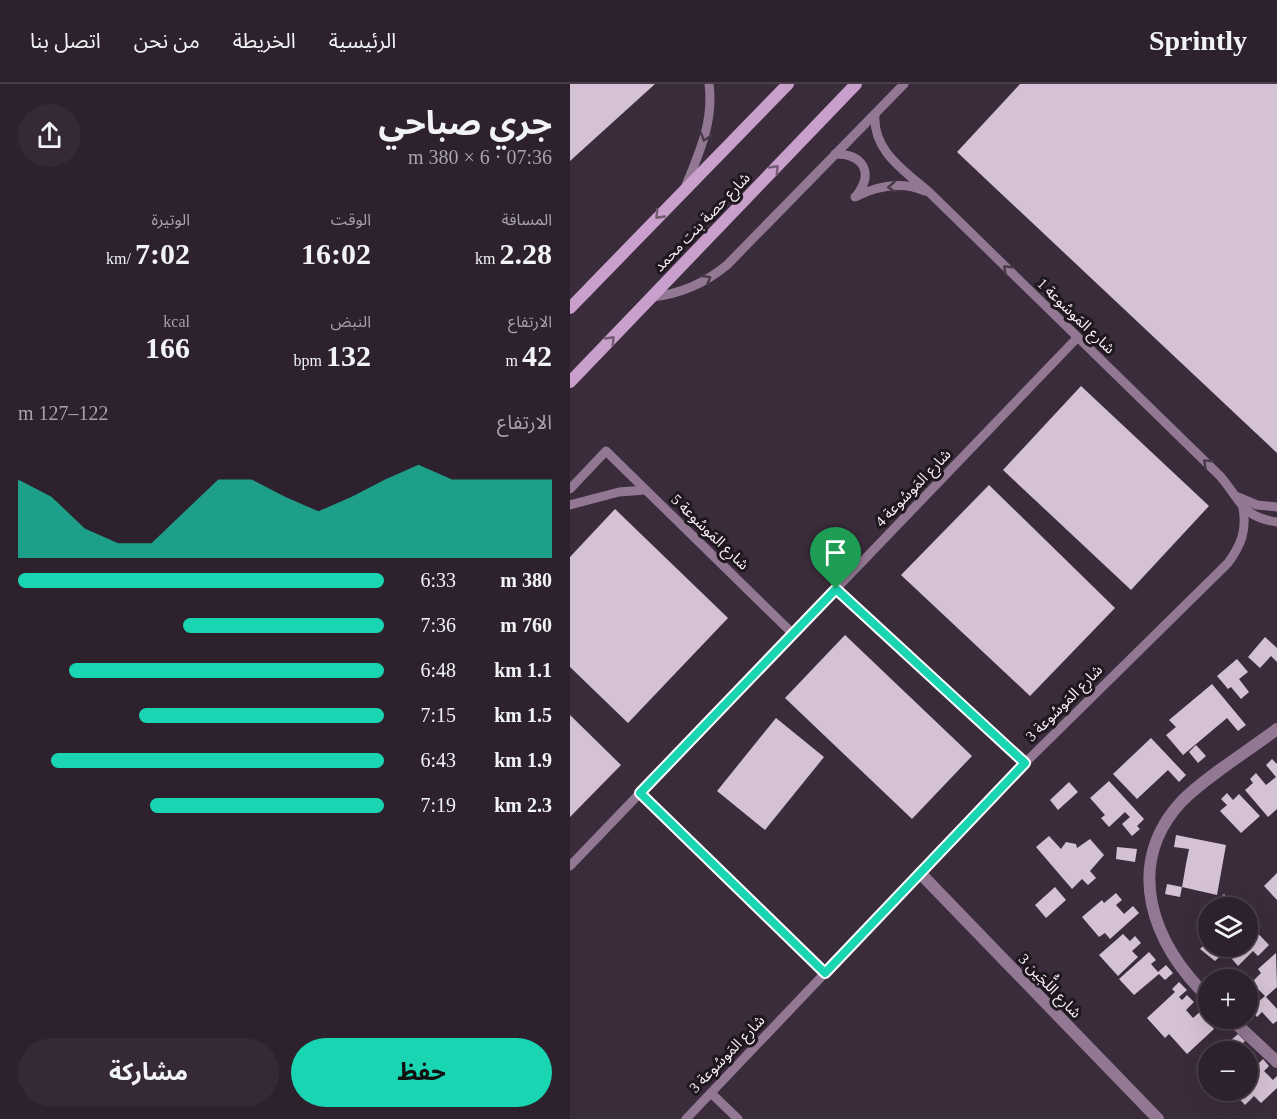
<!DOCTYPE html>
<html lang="ar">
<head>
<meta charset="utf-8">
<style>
  body { margin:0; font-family:"Times New Roman","Noto Sans Arabic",serif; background:#342935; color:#f1f3f6; direction:rtl; height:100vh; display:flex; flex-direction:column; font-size:22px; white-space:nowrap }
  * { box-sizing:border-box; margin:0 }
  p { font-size:20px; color:#a6a3aa }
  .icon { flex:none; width:33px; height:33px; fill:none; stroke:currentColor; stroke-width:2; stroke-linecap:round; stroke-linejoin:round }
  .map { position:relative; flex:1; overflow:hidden; direction:ltr }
  .side { display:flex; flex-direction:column; background:#2c212d; width:570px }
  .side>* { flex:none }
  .fabs { position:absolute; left:628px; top:813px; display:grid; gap:12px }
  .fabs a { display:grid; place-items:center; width:60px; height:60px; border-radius:50%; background:#2c212d; box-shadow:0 6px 24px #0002,0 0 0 2px #483e49; font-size:30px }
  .pin { position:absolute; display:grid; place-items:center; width:51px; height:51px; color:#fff; margin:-62px -26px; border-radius:50% 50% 50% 0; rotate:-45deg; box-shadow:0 0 6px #0007 }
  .pin .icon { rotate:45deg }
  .round { display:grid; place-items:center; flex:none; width:63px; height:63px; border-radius:32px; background:#342935 }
  .overview { display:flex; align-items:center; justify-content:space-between; height:102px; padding:0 18px }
  h1 { font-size:33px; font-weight:700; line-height:45px }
  .stats { display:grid; grid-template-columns:repeat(3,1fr); gap:9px; height:102px; padding:6px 18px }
  .stats div { display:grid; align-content:center }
  .stats b { font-size:30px; font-weight:700 }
  .stats small { font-size:16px; font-weight:400 }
  .stats p { font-size:16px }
  .chart { height:168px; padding:12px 18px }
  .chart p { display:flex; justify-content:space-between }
  .chart svg { width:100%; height:108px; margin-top:6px; fill:#19d5b2; opacity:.7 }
  .action { display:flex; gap:12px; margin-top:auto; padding:12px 18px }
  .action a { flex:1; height:69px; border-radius:36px; background:#19d5b2; color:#111; font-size:24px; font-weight:700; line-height:69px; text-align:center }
  .action a+a { background:#342935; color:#f1f3f6 }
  ul { padding:0 18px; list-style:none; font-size:20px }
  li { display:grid; grid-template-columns:96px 72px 1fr; align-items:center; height:45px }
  li i { height:15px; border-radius:8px; background:#19d5b2 }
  header { display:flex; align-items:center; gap:36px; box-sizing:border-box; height:84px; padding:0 30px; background:#2c212d; border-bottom:2px solid #483e49 }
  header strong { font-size:28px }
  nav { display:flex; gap:33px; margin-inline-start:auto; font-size:21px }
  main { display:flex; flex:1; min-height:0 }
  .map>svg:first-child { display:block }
</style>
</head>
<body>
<header>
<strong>Sprintly</strong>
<nav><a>الرئيسية</a><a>الخريطة</a><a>من نحن</a><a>اتصل بنا</a></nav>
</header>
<main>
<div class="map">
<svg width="707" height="1035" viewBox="0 0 707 1035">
  <rect width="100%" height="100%" fill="#3b2c3c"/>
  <!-- building -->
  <g fill="#d5c1d5">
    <polygon points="0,0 85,0 0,77"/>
    <polygon points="450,0 707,0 707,369 387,68"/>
    <polygon points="511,302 639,422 561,506 433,386"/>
    <polygon points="419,401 545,524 460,612 331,491"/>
    <polygon points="45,425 158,534 58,639 0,583 0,473"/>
    <polygon points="275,551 402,672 342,735 215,614"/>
    <polygon points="695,553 707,564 707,578 701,572 690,584 678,573"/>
    <polygon points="667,575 678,588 669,595 679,608 671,615 661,603 658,605 647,592"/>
    <polygon points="642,600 676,641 668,647 657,634 613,671 596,651 606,643 599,636"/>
    <polygon points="0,631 51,681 0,733"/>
    <polygon points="206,634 254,673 195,746 147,707"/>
    <polygon points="581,654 616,691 609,698 598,686 567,715 543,690"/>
    <polygon points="626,661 636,672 628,679 619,668"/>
    <polygon points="702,675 707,680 707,725 698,733 675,706 683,699 680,695 686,689 696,701 706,693 696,681"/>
    <polygon points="539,697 574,735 567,742 570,745 562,752 552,740 560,733 555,728 539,743 531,734 535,731 520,714"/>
    <polygon points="499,698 508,708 488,726 480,716"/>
    <polygon points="657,709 663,716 669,710 690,732 671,749 650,727 657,721 651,715"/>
    <polygon points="606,751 656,761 647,811 612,803 610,813 595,810 597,800 612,803 616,780 619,765 604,763"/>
    <polygon points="479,752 491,765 496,758 506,760 507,764 520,755 534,771 520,787 526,794 518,801 512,795 502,805 466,763"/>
    <polygon points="547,763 567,765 565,778 546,775"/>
    <polygon points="707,789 707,816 694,802"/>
    <polygon points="485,803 496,816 476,834 465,821"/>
    <polygon points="546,809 552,816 546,821 554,830 563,822 569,829 540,855 535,849 529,853 512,833 532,816 534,819"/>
    <polygon points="654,810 668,824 640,824"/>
    <polygon points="639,825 639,862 678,862 678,845 681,842 699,861 688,872 683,867 668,882 662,875 664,872 657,865 645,877 630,865 638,857 630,850 636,843 628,836"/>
    <polygon points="553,850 560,857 565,852 571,859 562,867 568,873 548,892 529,871"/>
    <polygon points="579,868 586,876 581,880 588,888 596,881 603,889 595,896 589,890 564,911 549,895"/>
    <polygon points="706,869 707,903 696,913 707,925 707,937 703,940 692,928 687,933 680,925 695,912 688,905 686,907 680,900 691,889 688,885"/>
    <polygon points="609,898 617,906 609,913 612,916 617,911 624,918 616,926 623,934 633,925 639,931 636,936 644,945 617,970 599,950 595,954 577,934 605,908 602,905"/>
    <polygon points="668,950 675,957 667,965 669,968 654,968 662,960 660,957"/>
    <polygon points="693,975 699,982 694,987 703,996 707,992 707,1004 691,1019 684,1012 675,1021 661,1006 678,1006 678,983 681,987"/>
  </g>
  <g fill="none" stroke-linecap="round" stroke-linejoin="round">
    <!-- service -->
    <g stroke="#927893" stroke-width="9">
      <path d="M305,30C302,67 335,87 360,109L650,392C671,416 671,433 707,438"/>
      <path d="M265,70C293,70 304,88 287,111"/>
      <path d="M115,104C129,69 144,38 139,0"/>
      <path d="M285,113C307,102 332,97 355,107"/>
      <path d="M82,213C111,210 134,200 157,181L334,0"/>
      <polyline points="0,405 36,367 223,550"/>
      <polyline points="668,413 687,421 707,423"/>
      <polyline points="0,421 49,408 75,406"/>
      <polyline points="266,505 455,679"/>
      <polyline points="70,709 255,889"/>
      <polyline points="0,782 507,254"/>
      <polyline points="141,1009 168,1035"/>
      <path d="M116,1035L455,679L658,479C671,461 677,447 673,424"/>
    </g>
    <!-- minor -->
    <g stroke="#927893" stroke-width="12">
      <polyline points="350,789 588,1035"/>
      <path d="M639,914C583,862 552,781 612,717C637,692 678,667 707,645"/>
      <polyline points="660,934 707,978"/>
    </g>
    <!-- secondary -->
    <g stroke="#c99fcb" stroke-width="12">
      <polyline points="0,224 218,0"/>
      <polyline points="0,298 286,0"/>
    </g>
  </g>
  <!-- one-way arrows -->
  <defs><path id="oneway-chevron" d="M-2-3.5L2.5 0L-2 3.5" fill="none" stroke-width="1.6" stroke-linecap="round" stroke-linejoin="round" transform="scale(1.5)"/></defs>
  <g stroke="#473947">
    <use href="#oneway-chevron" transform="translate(135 53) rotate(107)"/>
    <use href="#oneway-chevron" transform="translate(322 103) rotate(177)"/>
    <use href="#oneway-chevron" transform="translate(437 185) rotate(-136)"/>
    <use href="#oneway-chevron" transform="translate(137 195) rotate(-31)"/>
    <use href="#oneway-chevron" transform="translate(637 379) rotate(-136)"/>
  </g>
  <g stroke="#745b74">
    <use href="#oneway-chevron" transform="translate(205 85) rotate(-46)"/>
    <use href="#oneway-chevron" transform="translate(89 131) rotate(134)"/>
    <use href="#oneway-chevron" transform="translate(41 256) rotate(-46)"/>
  </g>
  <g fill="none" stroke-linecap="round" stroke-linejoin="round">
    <defs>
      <polygon id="route" points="266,505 455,679 255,889 70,709"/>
    </defs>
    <!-- route casing -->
    <use href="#route" stroke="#fff" stroke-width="12"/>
    <!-- route -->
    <use href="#route" stroke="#19d5b2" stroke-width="8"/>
  </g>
  <g text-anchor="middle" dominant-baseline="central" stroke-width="6" stroke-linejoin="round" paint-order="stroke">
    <!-- street labels -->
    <g font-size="15" fill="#faf0fa" stroke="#1e171e">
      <text transform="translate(132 138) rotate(-46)">شارع حصة بنت محمد</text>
      <text transform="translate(506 232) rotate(44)">شارع المَوسُوعة 1</text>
      <text transform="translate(343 404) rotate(-46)">شارع المَوسُوعة 4</text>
      <text transform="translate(140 448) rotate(44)">شارع المَوسُوعة 5</text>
      <text transform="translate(494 619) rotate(-45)">شارع المَوسُوعة 3</text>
      <text transform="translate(480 902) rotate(46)">شارع اللُّجَين 3</text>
      <text transform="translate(157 970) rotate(-46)">شارع المَوسُوعة 3</text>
    </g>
  </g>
</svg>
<div class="fabs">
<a><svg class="icon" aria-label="layers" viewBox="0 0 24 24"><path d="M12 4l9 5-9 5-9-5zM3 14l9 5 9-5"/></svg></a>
<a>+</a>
<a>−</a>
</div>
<div class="pin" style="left:266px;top:505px;background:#1e9e55"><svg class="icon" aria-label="arrive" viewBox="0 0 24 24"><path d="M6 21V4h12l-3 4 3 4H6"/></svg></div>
</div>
<section class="side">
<div class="overview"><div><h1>جري صباحي</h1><p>07:36 · 6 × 380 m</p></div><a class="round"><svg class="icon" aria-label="share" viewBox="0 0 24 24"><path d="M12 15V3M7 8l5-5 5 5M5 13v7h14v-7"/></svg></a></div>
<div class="stats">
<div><p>المسافة</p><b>2.28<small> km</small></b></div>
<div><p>الوقت</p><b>16:02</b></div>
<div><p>الوتيرة</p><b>7:02<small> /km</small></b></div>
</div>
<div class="stats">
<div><p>الارتفاع</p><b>42<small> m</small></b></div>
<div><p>النبض</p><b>132<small> bpm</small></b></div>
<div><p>kcal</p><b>166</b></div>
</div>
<div class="chart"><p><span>الارتفاع</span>122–127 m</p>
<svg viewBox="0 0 160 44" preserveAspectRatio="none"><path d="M0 44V12L10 19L20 32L30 38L40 38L50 25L60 12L70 12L80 19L90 25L100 19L110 12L120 6L130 12L140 12L150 12L160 12V44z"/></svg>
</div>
<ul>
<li><b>380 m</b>6:33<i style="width:100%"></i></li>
<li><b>760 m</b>7:36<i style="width:55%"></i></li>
<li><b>1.1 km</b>6:48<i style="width:86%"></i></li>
<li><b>1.5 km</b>7:15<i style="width:67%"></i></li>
<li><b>1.9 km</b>6:43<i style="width:91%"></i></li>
<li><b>2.3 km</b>7:19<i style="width:64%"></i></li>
</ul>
<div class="action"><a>حفظ</a><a>مشاركة</a></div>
</section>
</main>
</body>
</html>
